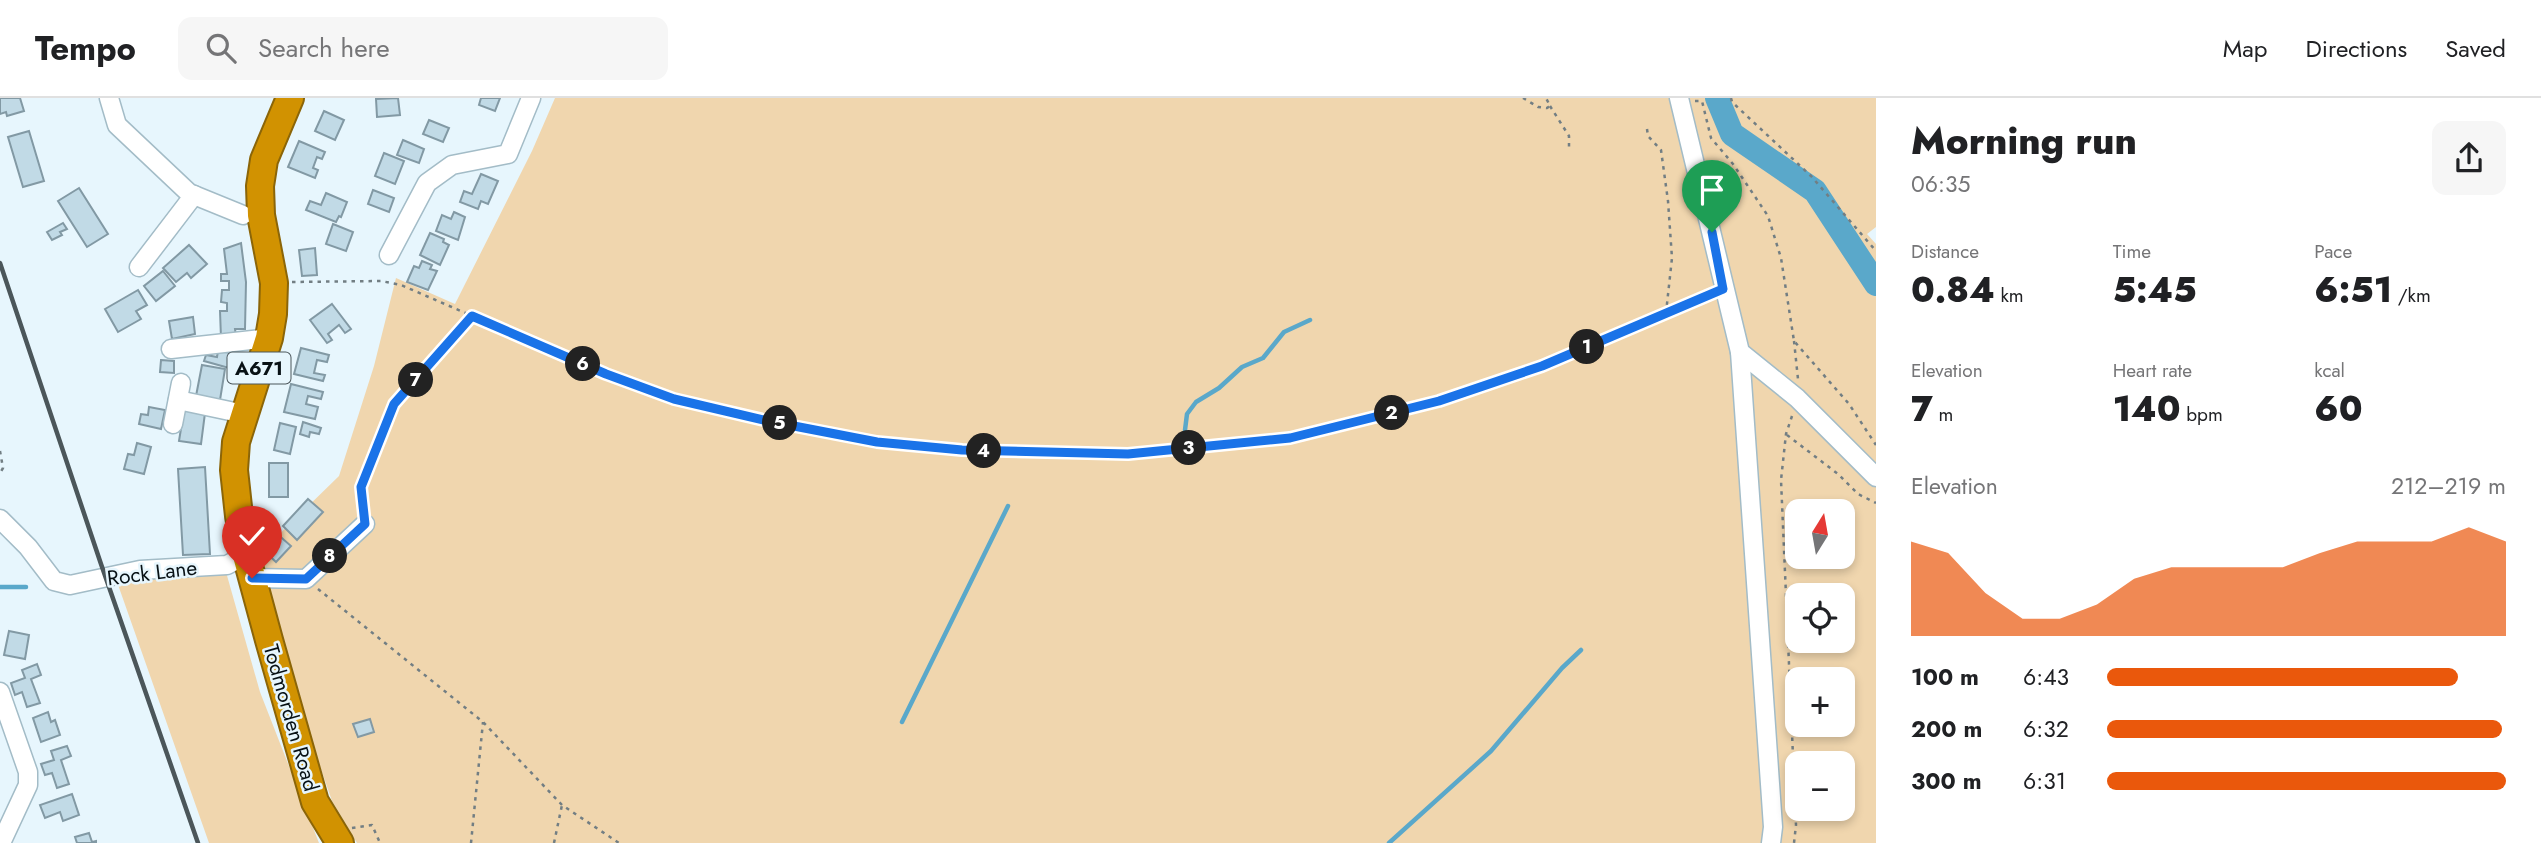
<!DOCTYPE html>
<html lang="en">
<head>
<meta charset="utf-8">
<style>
  body { margin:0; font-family:Jost,sans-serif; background:#f6f6f6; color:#202124; height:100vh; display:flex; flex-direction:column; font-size:26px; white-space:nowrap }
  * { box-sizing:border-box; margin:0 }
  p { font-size:23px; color:#757577 }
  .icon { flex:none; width:38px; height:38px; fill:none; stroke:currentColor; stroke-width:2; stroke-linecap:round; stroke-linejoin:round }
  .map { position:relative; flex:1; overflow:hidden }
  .sheet { display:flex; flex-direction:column; background:#fff; width:665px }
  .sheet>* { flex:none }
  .needle { width:46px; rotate:11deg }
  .fabs { position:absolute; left:1785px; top:401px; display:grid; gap:14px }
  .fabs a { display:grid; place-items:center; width:70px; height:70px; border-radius:14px; background:#fff; box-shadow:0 4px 10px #0003; font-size:35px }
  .pin { position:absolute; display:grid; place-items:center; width:60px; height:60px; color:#fff; margin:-72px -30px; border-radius:50% 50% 50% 0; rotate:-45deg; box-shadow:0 0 7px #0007 }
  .pin .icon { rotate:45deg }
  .km { position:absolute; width:35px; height:35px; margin:-18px; border-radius:50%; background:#222; color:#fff; font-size:19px; line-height:35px; text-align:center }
  .round { display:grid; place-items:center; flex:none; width:74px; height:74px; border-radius:14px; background:#f6f6f6 }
  .summary { display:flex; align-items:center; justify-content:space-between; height:119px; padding:0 35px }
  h1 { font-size:38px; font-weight:800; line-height:52px }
  .figures { display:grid; grid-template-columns:repeat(3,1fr); gap:10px; height:119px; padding:7px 35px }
  .figures div { display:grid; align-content:center }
  .figures b { font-size:35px; font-weight:800 }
  .figures small { font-size:19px; font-weight:400 }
  .figures p { font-size:19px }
  .chart { height:196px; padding:14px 35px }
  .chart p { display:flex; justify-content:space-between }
  .chart svg { width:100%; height:126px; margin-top:7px; fill:#ea580c; opacity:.7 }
  ul { padding:0 35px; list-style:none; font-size:23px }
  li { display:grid; grid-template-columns:112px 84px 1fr; align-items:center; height:52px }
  li i { height:18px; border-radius:9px; background:#ea580c }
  header { display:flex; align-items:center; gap:42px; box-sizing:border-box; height:98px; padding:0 35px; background:#fff; border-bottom:2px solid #e0e0e0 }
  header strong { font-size:33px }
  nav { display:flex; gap:38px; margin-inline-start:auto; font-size:24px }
  .search { width:490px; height:63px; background:#f6f6f6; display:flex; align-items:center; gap:18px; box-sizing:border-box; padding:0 24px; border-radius:14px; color:#757577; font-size:26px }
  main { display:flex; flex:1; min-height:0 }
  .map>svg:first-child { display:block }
</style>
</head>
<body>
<header>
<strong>Tempo</strong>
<div class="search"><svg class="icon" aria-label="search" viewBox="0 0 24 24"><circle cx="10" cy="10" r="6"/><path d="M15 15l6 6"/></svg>Search here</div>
<nav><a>Map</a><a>Directions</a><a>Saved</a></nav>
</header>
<main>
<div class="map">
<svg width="1876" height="745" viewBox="0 0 1876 745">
  <rect width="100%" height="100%" fill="#e7f6fd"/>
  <!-- green -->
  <g fill="#f0d6ae" fill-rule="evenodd">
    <path d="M555,0H1876V129L1867,136L1876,146V745H357L332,703L304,622L259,456L339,378L374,268L396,180L455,206L532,53ZM1797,413H1843V458H1797ZM1797,497H1843V542H1797ZM1797,581H1843V626H1797ZM1797,665H1843V710H1797Z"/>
    <polygon points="226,474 260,594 319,745 209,745 116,481"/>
  </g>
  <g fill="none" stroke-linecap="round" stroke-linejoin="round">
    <!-- stream -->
    <g stroke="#5aa8ca" stroke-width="4.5">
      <polyline points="1185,332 1187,316 1196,304 1219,290 1242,269 1263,260 1284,234 1310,222"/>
      <polyline points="0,489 26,489"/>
      <polyline points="902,624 1008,408"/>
      <polyline points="1389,745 1491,653 1562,570 1581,552"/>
    </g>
    <!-- river -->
    <polyline stroke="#5aa8ca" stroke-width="24" points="1717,0 1732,36 1815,93 1876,186"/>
  </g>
  <!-- building -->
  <g fill="#c1dae6" stroke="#8299a4" stroke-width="2">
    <polygon points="0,0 20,0 24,13 7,18 6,14 0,16"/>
    <polygon points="398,0 400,17 377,19 376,1"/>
    <polygon points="481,0 500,0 495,13 479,7"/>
    <polygon points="324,13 344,22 335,42 315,33"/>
    <polygon points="429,22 449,30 443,44 423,36"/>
    <polygon points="29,33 44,83 23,89 8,39"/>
    <polygon points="403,42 424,51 419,65 397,57"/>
    <polygon points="299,43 325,54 322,61 317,59 313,70 318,72 315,80 288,69"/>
    <polygon points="384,55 404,63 395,86 375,78"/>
    <polygon points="481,76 498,83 488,106 481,103 478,111 460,104 464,93 472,96"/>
    <polygon points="79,90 108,136 87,149 58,103"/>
    <polygon points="373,92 394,100 389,114 368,106"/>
    <polygon points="326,95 347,104 341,119 339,118 336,124 306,112 310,103 321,107"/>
    <polygon points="454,114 465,119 458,142 436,133 442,117 451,121"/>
    <polygon points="63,125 67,131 60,134 62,137 52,142 47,134"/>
    <polygon points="333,126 353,134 346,153 326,146"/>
    <polygon points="430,135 444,141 443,144 449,147 440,167 420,157"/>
    <polygon points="241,145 246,184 245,231 235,231 236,238 221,240 220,213 227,213 227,205 221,204 222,192 229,192 229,183 221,183 221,176 227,176 224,151"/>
    <polygon points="189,147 207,166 191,180 187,175 176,184 163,170"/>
    <polygon points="315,150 317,177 302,178 299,152"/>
    <polygon points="422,163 432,167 430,171 437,173 428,192 407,184 414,168 419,170"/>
    <polygon points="163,173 175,188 156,203 144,188"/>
    <polygon points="138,192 147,207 136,213 141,221 118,234 105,211"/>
    <polygon points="332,206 351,231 345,235 339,227 328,236 332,242 327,245 310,222"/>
    <polygon points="193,219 195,236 172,241 169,223"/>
    <polygon points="301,250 329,257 327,264 317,262 314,275 325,277 323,283 294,276"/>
    <polygon points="218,253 232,255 229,270 204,263 206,257 217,259"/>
    <polygon points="161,262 174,263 174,275 160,274"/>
    <polygon points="202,267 225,271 220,302 196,298"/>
    <polygon points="291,286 323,294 321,301 308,298 306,306 318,309 315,321 284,314"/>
    <polygon points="149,309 165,312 161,331 139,326 141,316 148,317"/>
    <polygon points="184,312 205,315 201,346 179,343"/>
    <polygon points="303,324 321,330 319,336 310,334 309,339 300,336"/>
    <polygon points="280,325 296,329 290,356 274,352"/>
    <polygon points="137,345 151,349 144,376 124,371 128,356 134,357"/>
    <rect x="269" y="365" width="19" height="34"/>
    <polygon points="205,369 210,456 183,457 178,371"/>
    <polygon points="308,401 323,414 297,442 283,428"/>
    <polygon points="275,434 291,448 276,464 260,449"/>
    <polygon points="9,533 29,537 25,561 4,557"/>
    <polygon points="37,566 41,577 31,581 40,605 27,609 22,594 15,597 11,585 25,580 22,572"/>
    <polygon points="48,614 51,624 55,622 60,637 41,644 33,620"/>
    <polygon points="370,621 374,634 358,639 353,626"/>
    <polygon points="67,648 71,658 61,662 69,686 57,690 52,675 45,677 41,666 54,662 51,653"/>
    <polygon points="72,696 79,717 63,723 60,714 45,720 40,707"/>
    <polygon points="89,735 92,744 96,743 96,745 77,745 75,739"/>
  </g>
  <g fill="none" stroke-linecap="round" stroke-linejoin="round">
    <defs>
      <g id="minor">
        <polyline points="109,0 117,27 189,95 243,117"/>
        <polyline points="1679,0 1740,254 1797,300 1876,379"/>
        <polyline points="389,157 427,85 452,67 508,56 531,0"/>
        <polyline points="139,169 194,97"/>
        <polyline points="171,251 269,240"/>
        <polyline points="1740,254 1773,729 1771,745"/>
        <polyline points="178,302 244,316"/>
        <polyline points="173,326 181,285"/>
        <polyline points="0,421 28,449 54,483 70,487 140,472 227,467 246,457"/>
        <polyline points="252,480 306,481 365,426"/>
        <polyline points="0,594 28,674 28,687 1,745"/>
      </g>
      <polyline id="highway" points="290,0 264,62 260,88 261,117 274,185 273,216 269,240 236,344 234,372 239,418 246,457 269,542 315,704 340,745"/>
    </defs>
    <!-- minor casing -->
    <use href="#minor" stroke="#a3bcc7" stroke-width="21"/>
    <!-- highway casing -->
    <use href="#highway" stroke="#8b6508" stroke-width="30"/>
    <!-- path -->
    <g stroke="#727e83" stroke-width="2.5" stroke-dasharray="3.5 5" stroke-linecap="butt">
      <polyline points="1523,0 1538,9 1547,10 1550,8 1546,0"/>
      <polyline points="1731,0 1732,4 1811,78 1876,153"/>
      <polyline points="1695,3 1702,3 1711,40 1733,66 1768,118 1781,160 1794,243 1849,306 1876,347"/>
      <polyline points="1550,8 1569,38 1569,50"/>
      <polyline points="1647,31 1648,38 1661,52 1668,103 1672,160 1666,215"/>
      <polyline points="292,184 381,183 401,187 606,276 674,301 768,323 877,344 962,352 1128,356 1290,340 1439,303 1542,268 1711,196"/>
      <polyline points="1794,243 1798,281"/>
      <polyline points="1792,318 1786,336 1781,382 1796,727 1794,745"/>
      <polyline points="1787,337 1838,376 1858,396 1876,405"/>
      <polyline points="0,353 3,370 0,375"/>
      <polyline points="363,409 361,389 394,306 473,218"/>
      <polyline points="318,491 483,624 562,707 619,745"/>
      <polyline points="352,730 372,727 380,745"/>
      <polyline points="471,745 483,624"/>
      <polyline points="554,745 562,707"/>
    </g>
    <!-- minor -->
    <use href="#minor" stroke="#fff" stroke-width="18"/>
    <!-- highway -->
    <use href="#highway" stroke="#d19201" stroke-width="26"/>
    <!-- rail -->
    <polyline stroke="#4b565a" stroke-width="4.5" points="0,165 101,466 198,745"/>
  </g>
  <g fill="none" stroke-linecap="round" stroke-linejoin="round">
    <defs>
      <polyline id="route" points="252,480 306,481 365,426 361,389 394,306 472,218 606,276 674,301 768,323 877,344 962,352 1128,356 1290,340 1439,303 1542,268 1723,191 1712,134"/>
    </defs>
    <!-- route casing -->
    <use href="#route" stroke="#fff" stroke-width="14"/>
    <!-- route -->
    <use href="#route" stroke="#1a73e8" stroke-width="9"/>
  </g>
  <g text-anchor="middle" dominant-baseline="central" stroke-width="5" stroke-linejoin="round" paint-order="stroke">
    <!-- shield labels -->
    <rect fill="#e7f6fd" stroke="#4b565b" stroke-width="2" x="227.5" y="254.5" width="63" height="31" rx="5"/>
    <g font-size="19" font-weight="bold" fill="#081115">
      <text x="259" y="270">A671</text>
    </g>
    <!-- street labels -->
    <g font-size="21" fill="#081115" stroke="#e7f6fd">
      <text transform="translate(152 475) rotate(-7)">Rock Lane</text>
      <text transform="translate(291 620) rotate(74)">Todmorden Road</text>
    </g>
  </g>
</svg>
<div class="fabs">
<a><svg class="needle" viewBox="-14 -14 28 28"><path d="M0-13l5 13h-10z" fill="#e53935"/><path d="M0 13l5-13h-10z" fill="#757577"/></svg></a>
<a><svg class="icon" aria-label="locate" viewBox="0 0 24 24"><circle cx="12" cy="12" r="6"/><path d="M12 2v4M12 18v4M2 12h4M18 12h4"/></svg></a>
<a>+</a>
<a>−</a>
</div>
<div class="pin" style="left:1712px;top:134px;background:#1e9e55"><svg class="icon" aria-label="arrive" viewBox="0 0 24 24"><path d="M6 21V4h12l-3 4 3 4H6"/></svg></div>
<div class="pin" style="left:252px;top:480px;background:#d93025"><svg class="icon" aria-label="check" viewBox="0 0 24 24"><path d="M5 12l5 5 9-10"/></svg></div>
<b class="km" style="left:1587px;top:249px">1</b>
<b class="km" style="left:1392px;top:315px">2</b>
<b class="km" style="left:1189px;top:350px">3</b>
<b class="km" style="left:984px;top:353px">4</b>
<b class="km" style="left:780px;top:325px">5</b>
<b class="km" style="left:583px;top:266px">6</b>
<b class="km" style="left:416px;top:282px">7</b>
<b class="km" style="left:330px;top:458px">8</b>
</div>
<section class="sheet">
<div class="summary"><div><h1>Morning run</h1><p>06:35</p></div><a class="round"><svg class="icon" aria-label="share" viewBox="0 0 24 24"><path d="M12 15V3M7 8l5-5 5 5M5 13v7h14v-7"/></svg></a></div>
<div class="figures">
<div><p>Distance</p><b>0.84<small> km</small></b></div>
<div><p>Time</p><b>5:45</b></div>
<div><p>Pace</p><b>6:51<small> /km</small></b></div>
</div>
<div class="figures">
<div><p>Elevation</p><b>7<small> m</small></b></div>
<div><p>Heart rate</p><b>140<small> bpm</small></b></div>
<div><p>kcal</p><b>60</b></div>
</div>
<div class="chart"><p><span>Elevation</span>212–219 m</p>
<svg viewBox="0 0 160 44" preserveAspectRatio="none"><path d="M0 44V11L10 15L20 29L30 38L40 38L50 33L60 24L70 20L80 20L90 20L100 20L110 15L120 11L130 11L140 11L150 6L160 11V44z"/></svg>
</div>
<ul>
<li><b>100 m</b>6:43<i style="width:88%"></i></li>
<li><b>200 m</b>6:32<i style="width:99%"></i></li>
<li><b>300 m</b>6:31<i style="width:100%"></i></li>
</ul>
</section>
</main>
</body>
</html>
